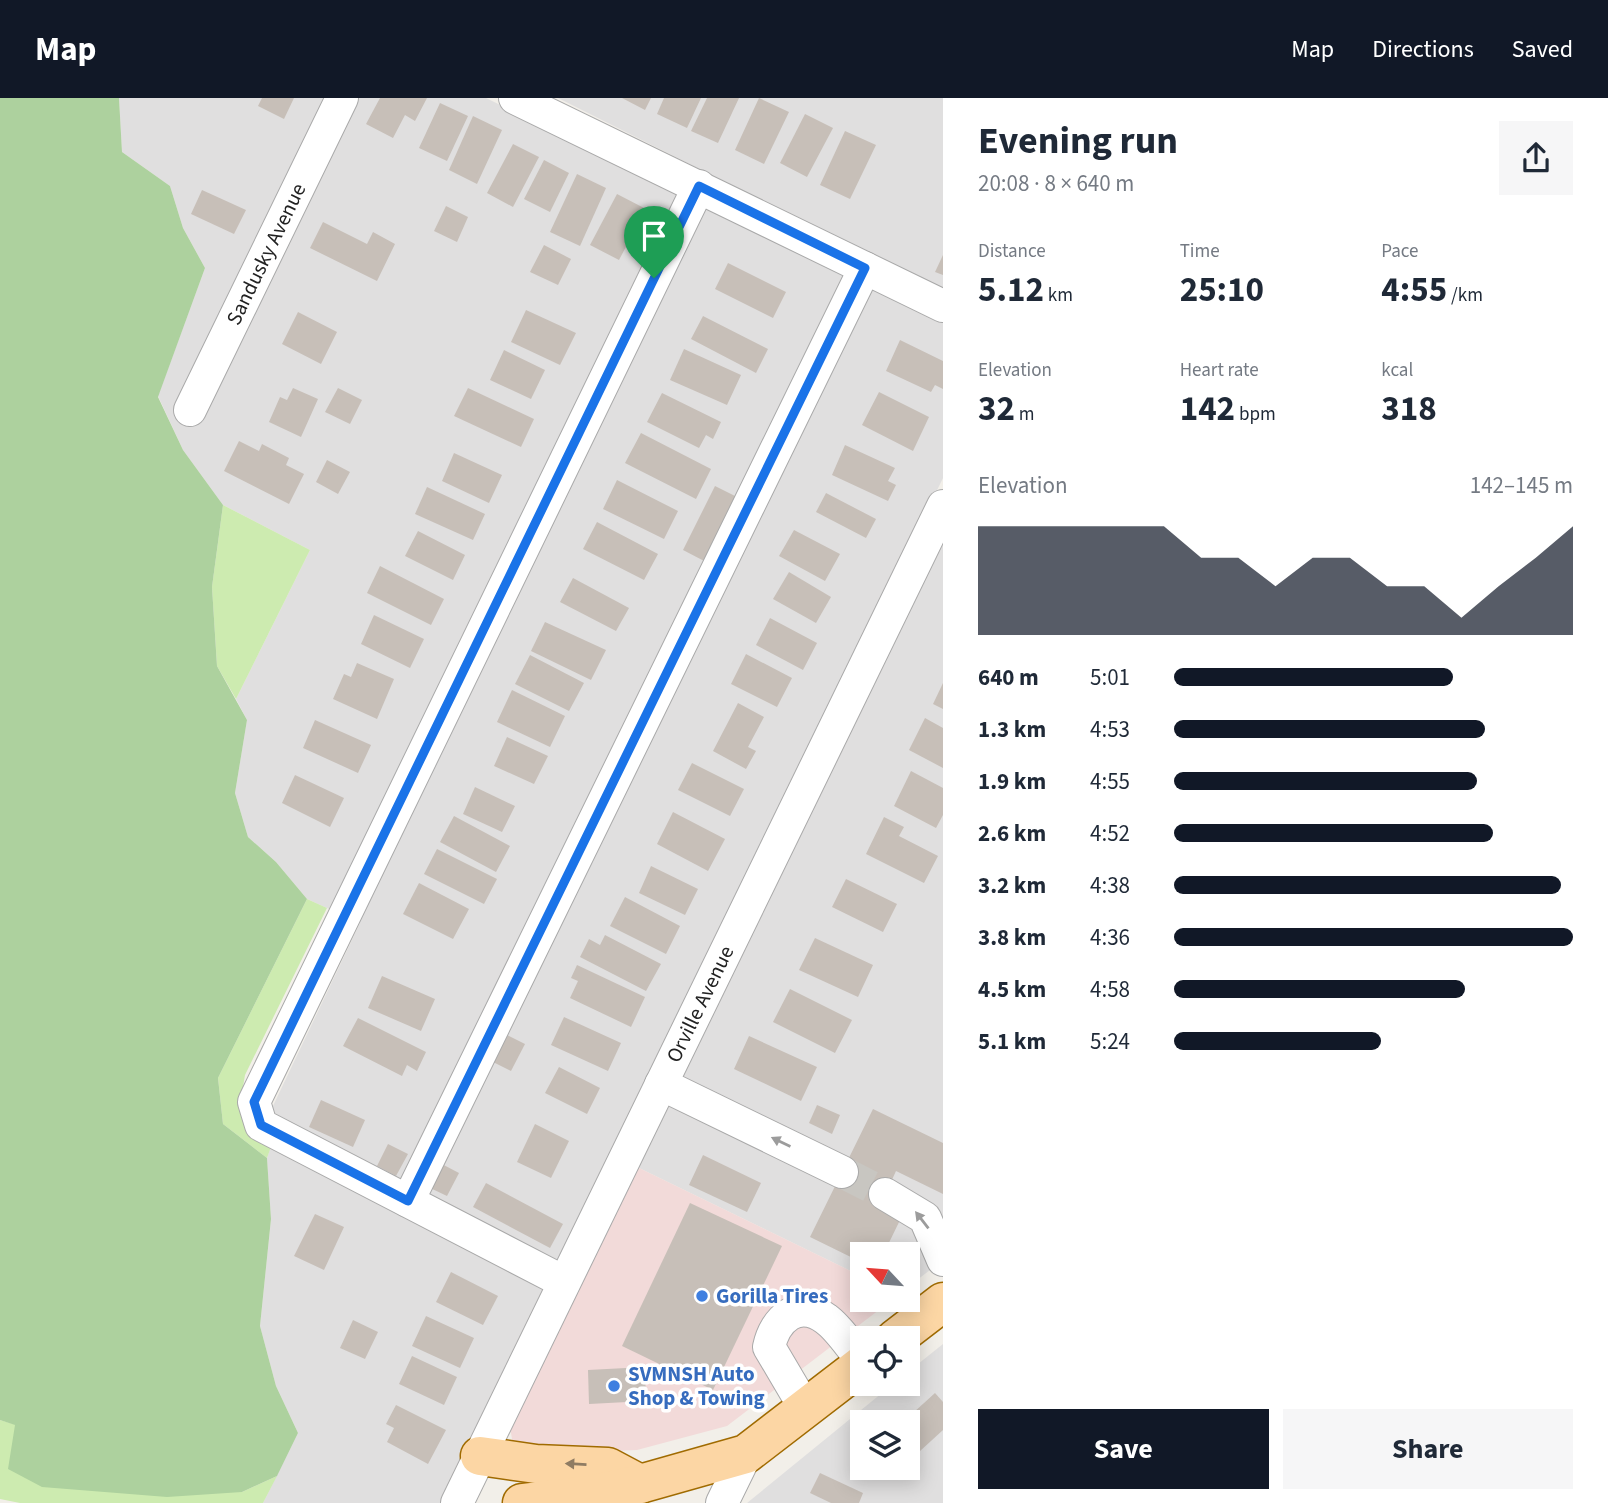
<!DOCTYPE html>
<html lang="en">
<head>
<meta charset="utf-8">
<style>
  body { margin:0; font-family:"Source Sans 3",sans-serif; background:#f6f6f7; color:#1f2937; height:100vh; display:flex; flex-direction:column; font-size:26px; white-space:nowrap }
  * { box-sizing:border-box; margin:0 }
  p { font-size:23px; color:#747a83 }
  .icon { flex:none; width:38px; height:38px; fill:none; stroke:currentColor; stroke-width:2; stroke-linecap:round; stroke-linejoin:round }
  .map { position:relative; flex:1; overflow:hidden }
  .drawer { display:flex; flex-direction:column; background:#fff; width:665px }
  .drawer>* { flex:none }
  .needle { width:46px; rotate:296deg }
  .controls { position:absolute; left:850px; top:1144px; display:grid; gap:14px }
  .controls a { display:grid; place-items:center; width:70px; height:70px; border-radius:0px; background:#fff; box-shadow:0 4px 18px #0003; font-size:35px }
  .pin { position:absolute; display:grid; place-items:center; width:60px; height:60px; color:#fff; margin:-72px -30px; border-radius:50% 50% 50% 0; rotate:-45deg; box-shadow:0 0 7px #0007 }
  .pin .icon { rotate:45deg }
  .round { display:grid; place-items:center; flex:none; width:74px; height:74px; border-radius:0px; background:#f6f6f7 }
  .headline { display:flex; align-items:center; justify-content:space-between; height:119px; padding:0 35px }
  h1 { font-size:38px; font-weight:700; line-height:52px }
  .metrics { display:grid; grid-template-columns:repeat(3,1fr); gap:10px; height:119px; padding:7px 35px }
  .metrics div { display:grid; align-content:center }
  .metrics b { font-size:35px; font-weight:700 }
  .metrics small { font-size:19px; font-weight:400 }
  .metrics p { font-size:19px }
  .chart { height:196px; padding:14px 35px }
  .chart p { display:flex; justify-content:space-between }
  .chart svg { width:100%; height:126px; margin-top:7px; fill:#111827; opacity:.7 }
  .cta { display:flex; gap:14px; margin-top:auto; padding:14px 35px }
  .cta a { flex:1; height:80px; border-radius:0px; background:#111827; color:#fff; font-size:28px; font-weight:700; line-height:80px; text-align:center }
  .cta a+a { background:#f6f6f7; color:#1f2937 }
  ul { padding:0 35px; list-style:none; font-size:23px }
  li { display:grid; grid-template-columns:112px 84px 1fr; align-items:center; height:52px }
  li i { height:18px; border-radius:9px; background:#111827 }
  header { display:flex; align-items:center; gap:42px; box-sizing:border-box; height:98px; padding:0 35px; background:#111827; color:#fff }
  header strong { font-size:33px }
  nav { display:flex; gap:38px; margin-inline-start:auto; font-size:24px }
  main { display:flex; flex:1; min-height:0 }
  .map>svg:first-child { display:block }
</style>
</head>
<body>
<header>
<strong>Map</strong>
<nav><a>Map</a><a>Directions</a><a>Saved</a></nav>
</header>
<main>
<div class="map">
<svg width="943" height="1405" viewBox="0 0 943 1405">
  <rect width="100%" height="100%" fill="#f2efe9"/>
  <!-- residential -->
  <g fill="#e0dfdf" fill-rule="evenodd">
    <polygon points="119,0 486,0 943,224 943,380 441,1405 263,1405 298,1335 276,1288 260,1228 271,1121 267,1060 279,1023 272,1010 360,825 307,801 276,764 248,739 235,695 247,622 236,601 310,452 223,407 183,352 158,298 205,170 183,130 170,88 122,54"/>
    <polygon points="558,0 943,0 943,193"/>
    <polygon points="943,439 943,1162 908,1189 908,1157 863,1157 863,1179 637,1069"/>
    <path d="M943,1246V1405H747L893,1286H908V1274ZM863,1325H908V1370H863Z"/>
  </g>
  <!-- commercial -->
  <polygon fill="#f2dad9" points="637,1069 863,1179 863,1202 892,1202 727,1328 637,1352 542,1356 513,1346 510,1330"/>
  <!-- grass -->
  <g fill="#cdebb0">
    <polygon points="223,407 310,452 236,601 217,568 212,489"/>
    <polygon points="307,801 327,810 245,977 240,1007 272,1046 267,1060 223,1026 218,980"/>
    <polygon points="0,1322 242,1394 277,1378 263,1405 20,1405 0,1401"/>
  </g>
  <!-- forest -->
  <polygon fill="#add19e" points="0,0 119,0 122,54 170,88 183,130 205,170 158,299 183,352 223,407 212,489 217,568 247,622 235,695 248,739 276,764 307,801 218,980 223,1026 267,1060 271,1121 260,1228 276,1288 298,1335 277,1378 242,1394 167,1399 42,1389 8,1371 15,1327 0,1322"/>
  <!-- building -->
  <g fill="#c7bfb8">
    <polygon points="262,0 294,0 284,21 258,8"/>
    <polygon points="380,0 427,0 415,23 405,17 393,40 366,26"/>
    <polygon points="622,0 651,0 645,12"/>
    <polygon points="664,0 701,0 687,30 657,16"/>
    <polygon points="707,0 739,0 718,45 691,33"/>
    <polygon points="759,0 789,14 764,66 735,52"/>
    <polygon points="440,5 468,18 447,63 419,50"/>
    <polygon points="805,16 833,30 807,79 780,65"/>
    <polygon points="473,18 502,32 477,86 449,72"/>
    <polygon points="845,33 876,47 850,101 820,87"/>
    <polygon points="513,46 539,59 513,109 487,95"/>
    <polygon points="544,62 569,75 550,114 524,101"/>
    <polygon points="577,76 606,90 580,148 550,134"/>
    <polygon points="202,92 246,112 234,136 191,116"/>
    <polygon points="617,96 646,111 619,162 590,147"/>
    <polygon points="446,108 468,119 457,144 434,133"/>
    <polygon points="323,124 367,146 373,134 395,146 377,183 310,150"/>
    <polygon points="544,147 571,161 558,187 530,174"/>
    <polygon points="943,157 943,177 935,174"/>
    <polygon points="728,165 786,194 773,220 715,191"/>
    <polygon points="526,212 576,235 560,267 511,244"/>
    <polygon points="298,214 337,234 321,266 282,246"/>
    <polygon points="703,218 768,251 756,275 691,241"/>
    <polygon points="900,242 943,263 943,291 935,287 931,294 886,273"/>
    <polygon points="684,251 741,277 727,307 670,282"/>
    <polygon points="504,252 545,272 531,301 490,282"/>
    <polygon points="293,290 318,301 301,339 269,324 280,299 287,302"/>
    <polygon points="338,290 362,302 350,326 325,314"/>
    <polygon points="468,290 534,321 521,349 454,318"/>
    <polygon points="879,294 929,319 913,353 862,327"/>
    <polygon points="662,295 721,324 713,341 706,337 699,350 647,324"/>
    <polygon points="641,335 711,371 696,401 625,365"/>
    <polygon points="239,343 259,353 262,346 289,360 286,367 304,376 289,406 224,373"/>
    <polygon points="845,347 895,370 888,383 896,387 888,403 832,377"/>
    <polygon points="454,355 502,377 489,405 442,383"/>
    <polygon points="327,362 350,374 338,396 316,384"/>
    <polygon points="617,382 678,413 664,441 603,411"/>
    <polygon points="715,388 741,401 708,465 683,452"/>
    <polygon points="427,389 485,416 473,442 415,416"/>
    <polygon points="826,395 876,421 866,440 816,414"/>
    <polygon points="597,424 658,456 644,482 583,451"/>
    <polygon points="794,432 840,456 825,483 779,458"/>
    <polygon points="418,433 465,457 453,482 405,458"/>
    <polygon points="380,468 444,501 431,527 367,495"/>
    <polygon points="789,474 831,499 816,525 773,501"/>
    <polygon points="573,480 629,510 616,533 560,504"/>
    <polygon points="374,517 424,541 410,570 361,546"/>
    <polygon points="770,520 817,545 803,572 756,547"/>
    <polygon points="545,524 606,552 591,582 531,553"/>
    <polygon points="746,556 792,580 777,609 731,586"/>
    <polygon points="530,557 584,585 569,613 515,586"/>
    <polygon points="357,565 394,581 377,621 333,601 344,576 351,579"/>
    <polygon points="943,585 943,611 933,606"/>
    <polygon points="512,592 565,618 550,649 497,624"/>
    <polygon points="738,605 764,619 748,649 756,653 746,671 713,653"/>
    <polygon points="925,620 943,630 943,670 909,652"/>
    <polygon points="315,622 371,647 358,675 303,650"/>
    <polygon points="507,639 548,658 534,686 494,668"/>
    <polygon points="692,665 744,691 730,718 678,692"/>
    <polygon points="911,673 943,690 943,717 936,730 894,708"/>
    <polygon points="295,677 344,700 330,729 282,705"/>
    <polygon points="475,689 515,708 502,734 463,716"/>
    <polygon points="673,714 725,741 708,773 657,746"/>
    <polygon points="454,718 510,748 496,774 440,744"/>
    <polygon points="884,719 904,729 899,738 938,758 924,785 866,756"/>
    <polygon points="437,751 497,781 484,806 424,776"/>
    <polygon points="651,768 698,791 685,817 639,795"/>
    <polygon points="846,781 897,806 883,834 832,809"/>
    <polygon points="419,785 469,811 453,841 403,816"/>
    <polygon points="625,799 680,828 666,856 610,828"/>
    <polygon points="605,837 661,866 646,893 580,859 589,841 600,847"/>
    <polygon points="815,840 873,867 858,899 799,872"/>
    <polygon points="577,867 645,899 631,929 570,900 578,883 571,880"/>
    <polygon points="382,878 435,901 421,933 368,910"/>
    <polygon points="790,891 852,922 835,955 773,924"/>
    <polygon points="564,919 621,945 608,973 551,947"/>
    <polygon points="358,920 426,954 417,973 407,967 402,978 343,948"/>
    <polygon points="499,933 525,946 511,973 485,960"/>
    <polygon points="749,938 817,969 801,1003 734,971"/>
    <polygon points="559,969 600,990 587,1016 545,995"/>
    <polygon points="321,1002 365,1022 353,1049 309,1029"/>
    <polygon points="817,1007 840,1017 832,1036 809,1025"/>
    <polygon points="873,1011 943,1045 943,1096 896,1073 879,1110 901,1120 883,1157 863,1157 863,1165 810,1139"/>
    <polygon points="535,1026 569,1043 551,1080 517,1064"/>
    <polygon points="388,1046 408,1056 396,1078 377,1068"/>
    <polygon points="703,1057 761,1085 747,1114 689,1087"/>
    <polygon points="438,1064 459,1075 447,1098 426,1088"/>
    <polygon points="486,1085 563,1126 550,1150 473,1109"/>
    <polygon points="690,1105 782,1148 713,1292 622,1248"/>
    <polygon points="315,1116 344,1129 324,1172 294,1158"/>
    <polygon points="451,1174 498,1198 483,1227 436,1204"/>
    <polygon points="426,1218 474,1240 460,1270 412,1248"/>
    <polygon points="353,1222 378,1234 365,1261 340,1250"/>
    <polygon points="412,1258 457,1279 444,1307 399,1286"/>
    <polygon points="645,1269 646,1303 589,1306 588,1272"/>
    <polygon points="935,1295 943,1304 943,1332 908,1364 908,1325 902,1325"/>
    <polygon points="396,1307 446,1332 428,1366 387,1344 394,1330 386,1326"/>
    <polygon points="820,1375 863,1395 859,1405 831,1405 810,1395"/>
  </g>
  <g fill="none" stroke-linecap="round" stroke-linejoin="round">
    <!-- minor-tunnel -->
    <polyline stroke="#c8c6c1" stroke-width="32" stroke-dasharray="32 16" stroke-linecap="butt" points="842,1074 885,1096"/>
    <defs>
      <g id="minor">
        <polyline points="515,0 943,208"/>
        <polyline points="190,312 342,0"/>
        <polyline points="661,986 842,1074"/>
        <polyline points="885,1096 925,1120 943,1162"/>
        <polyline points="408,1103 865,170"/>
        <polyline points="564,1184 261,1027 254,1004 699,88"/>
        <path d="M805,1310L769,1249C775,1221 798,1200 826,1221C840,1231 851,1250 863,1263"/>
        <polyline points="457,1405 943,408"/>
        <polyline points="722,1405 746,1356"/>
      </g>
      <g id="major">
        <polyline points="895,1241 943,1204"/>
        <polyline points="480,1358 536,1366 608,1369 640,1386"/>
        <polyline points="522,1405 588,1397 640,1386 746,1356 863,1266"/>
      </g>
    </defs>
    <!-- minor casing -->
    <use href="#minor" stroke="#a9a9a9" stroke-width="34"/>
    <!-- major casing -->
    <use href="#major" stroke="#a06b00" stroke-width="41"/>
    <!-- minor -->
    <use href="#minor" stroke="#fff" stroke-width="32"/>
    <!-- major -->
    <use href="#major" stroke="#fcd6a4" stroke-width="38"/>
  </g>
  <!-- one-way arrows -->
  <defs><path id="oneway-solid" d="M-6-.8H1V-3.2L6.5 0L1 3.2V.8H-6Z" transform="scale(1.75)"/></defs>
  <g fill="#9c9c9c">
    <use href="#oneway-solid" transform="translate(781 1044) rotate(-154)"/>
    <use href="#oneway-solid" transform="translate(922 1122) rotate(-128)"/>
  </g>
  <use fill="#8f7c63" href="#oneway-solid" transform="translate(576 1366) rotate(-177)"/>
  <g fill="none" stroke-linecap="round" stroke-linejoin="round">
    <defs>
      <polygon id="route" points="699,88 865,170 408,1103 261,1027 254,1004"/>
    </defs>
    <!-- route casing -->
    <use href="#route" stroke="#fff" stroke-width="14"/>
    <!-- route -->
    <use href="#route" stroke="#1a73e8" stroke-width="9"/>
  </g>
  <!-- markers -->
  <g fill="#3f7fe0" stroke="#fff" stroke-width="2.5">
    <circle cx="702" cy="1198" r="7"/>
    <circle cx="614" cy="1288" r="7"/>
  </g>
  <g text-anchor="middle" dominant-baseline="central" stroke-width="7" stroke-linejoin="round" paint-order="stroke">
    <!-- street labels -->
    <g font-size="21" fill="#222" stroke="#fff">
      <text transform="translate(266 156) rotate(-64)">Sandusky Avenue</text>
      <text transform="translate(700 906) rotate(-64)">Orville Avenue</text>
    </g>
    <!-- shop labels -->
    <g font-size="21" font-weight="bold" fill="#366cbe" stroke="#fff" text-anchor="start">
      <text x="716" y="1198">Gorilla Tires</text>
      <text x="628" y="1276">SVMNSH Auto<tspan x="628" dy="24">Shop &amp; Towing</tspan></text>
    </g>
  </g>
</svg>
<div class="controls">
<a><svg class="needle" viewBox="-14 -14 28 28"><path d="M0-13l5 13h-10z" fill="#e53935"/><path d="M0 13l5-13h-10z" fill="#747a83"/></svg></a>
<a><svg class="icon" aria-label="locate" viewBox="0 0 24 24"><circle cx="12" cy="12" r="6"/><path d="M12 2v4M12 18v4M2 12h4M18 12h4"/></svg></a>
<a><svg class="icon" aria-label="layers" viewBox="0 0 24 24"><path d="M12 4l9 5-9 5-9-5zM3 14l9 5 9-5"/></svg></a>
</div>
<div class="pin" style="left:654px;top:180px;background:#1e9e55"><svg class="icon" aria-label="arrive" viewBox="0 0 24 24"><path d="M6 21V4h12l-3 4 3 4H6"/></svg></div>
</div>
<section class="drawer">
<div class="headline"><div><h1>Evening run</h1><p>20:08 · 8 × 640 m</p></div><a class="round"><svg class="icon" aria-label="share" viewBox="0 0 24 24"><path d="M12 15V3M7 8l5-5 5 5M5 13v7h14v-7"/></svg></a></div>
<div class="metrics">
<div><p>Distance</p><b>5.12<small> km</small></b></div>
<div><p>Time</p><b>25:10</b></div>
<div><p>Pace</p><b>4:55<small> /km</small></b></div>
</div>
<div class="metrics">
<div><p>Elevation</p><b>32<small> m</small></b></div>
<div><p>Heart rate</p><b>142<small> bpm</small></b></div>
<div><p>kcal</p><b>318</b></div>
</div>
<div class="chart"><p><span>Elevation</span>142–145 m</p>
<svg viewBox="0 0 160 44" preserveAspectRatio="none"><path d="M0 44V6L10 6L20 6L30 6L40 6L50 6L60 17L70 17L80 27L90 17L100 17L110 27L120 27L130 38L140 27L150 17L160 6V44z"/></svg>
</div>
<ul>
<li><b>640 m</b>5:01<i style="width:70%"></i></li>
<li><b>1.3 km</b>4:53<i style="width:78%"></i></li>
<li><b>1.9 km</b>4:55<i style="width:76%"></i></li>
<li><b>2.6 km</b>4:52<i style="width:80%"></i></li>
<li><b>3.2 km</b>4:38<i style="width:97%"></i></li>
<li><b>3.8 km</b>4:36<i style="width:100%"></i></li>
<li><b>4.5 km</b>4:58<i style="width:73%"></i></li>
<li><b>5.1 km</b>5:24<i style="width:52%"></i></li>
</ul>
<div class="cta"><a>Save</a><a>Share</a></div>
</section>
</main>
</body>
</html>
